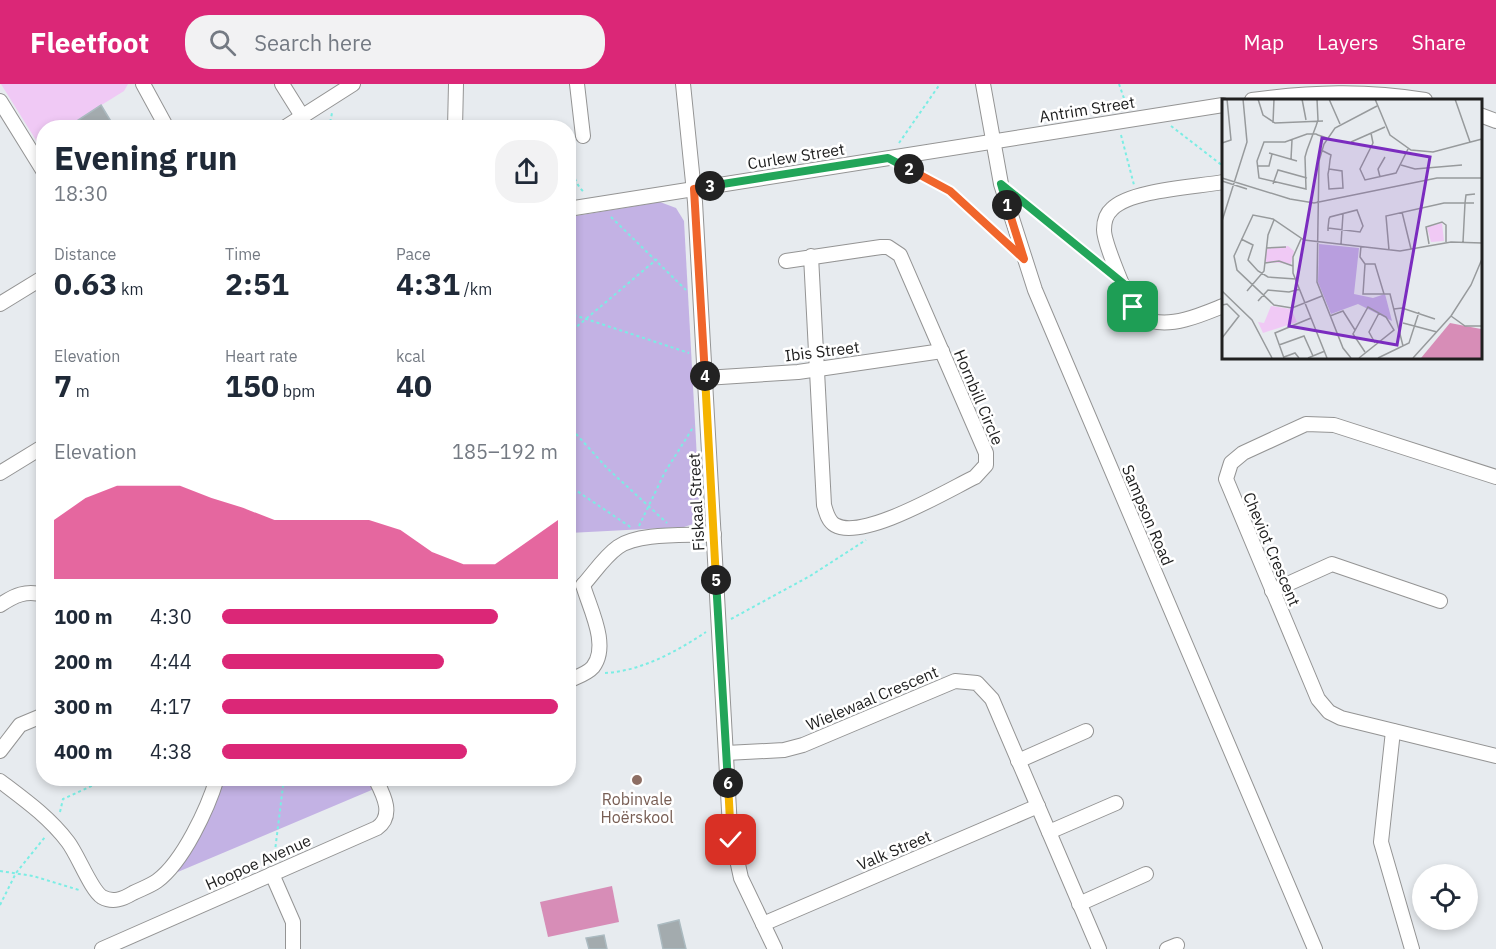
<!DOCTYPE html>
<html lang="en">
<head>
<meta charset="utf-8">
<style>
  body { margin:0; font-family:"IBM Plex Sans",sans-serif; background:#f2f2f3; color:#1f2937; height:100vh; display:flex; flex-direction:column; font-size:22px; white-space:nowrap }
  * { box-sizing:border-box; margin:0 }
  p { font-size:20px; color:#747a83 }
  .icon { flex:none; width:33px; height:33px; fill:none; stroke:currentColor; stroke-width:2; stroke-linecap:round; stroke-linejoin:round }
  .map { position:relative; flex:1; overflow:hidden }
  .side { position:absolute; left:36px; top:36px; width:540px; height:666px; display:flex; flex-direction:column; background:#fff; border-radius:24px; box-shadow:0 3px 9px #0003 }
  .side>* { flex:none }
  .buttons { position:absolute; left:1412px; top:780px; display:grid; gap:12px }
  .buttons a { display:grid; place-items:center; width:66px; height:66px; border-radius:50%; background:#fff; box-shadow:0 3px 9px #0003; font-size:30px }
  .pin { position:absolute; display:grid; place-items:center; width:51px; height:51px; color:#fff; margin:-26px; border-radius:12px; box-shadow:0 3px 9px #0006 }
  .km { position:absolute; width:30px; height:30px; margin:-15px; border-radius:50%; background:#222; color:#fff; font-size:16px; line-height:30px; text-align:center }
  .round { display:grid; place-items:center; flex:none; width:63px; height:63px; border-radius:24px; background:#f2f2f3 }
  .headline { display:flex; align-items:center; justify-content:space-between; height:102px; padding:0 18px }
  h1 { font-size:33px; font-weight:800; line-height:45px }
  .figures { display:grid; grid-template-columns:repeat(3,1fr); gap:9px; height:102px; padding:6px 18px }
  .figures div { display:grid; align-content:center }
  .figures b { font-size:30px; font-weight:800 }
  .figures small { font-size:16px; font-weight:400 }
  .figures p { font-size:16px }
  .chart { height:168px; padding:12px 18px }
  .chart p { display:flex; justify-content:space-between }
  .chart svg { width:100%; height:108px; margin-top:6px; fill:#db2777; opacity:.7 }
  ul { padding:0 18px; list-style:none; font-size:20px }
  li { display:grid; grid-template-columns:96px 72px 1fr; align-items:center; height:45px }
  li i { height:15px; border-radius:8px; background:#db2777 }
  header { display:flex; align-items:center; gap:36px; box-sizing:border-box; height:84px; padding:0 30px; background:#db2777; color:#fff }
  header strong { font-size:28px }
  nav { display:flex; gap:33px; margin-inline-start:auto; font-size:21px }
  .search { width:420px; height:54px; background:#f2f2f3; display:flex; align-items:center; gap:15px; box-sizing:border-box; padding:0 21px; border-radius:24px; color:#747a83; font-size:22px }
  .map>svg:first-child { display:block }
</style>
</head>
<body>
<header>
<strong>Fleetfoot</strong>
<div class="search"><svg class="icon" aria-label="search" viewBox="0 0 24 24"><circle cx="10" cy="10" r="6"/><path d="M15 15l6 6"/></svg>Search here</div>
<nav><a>Map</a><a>Layers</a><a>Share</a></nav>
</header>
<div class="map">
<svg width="1496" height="865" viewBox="0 0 1496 865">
  <rect width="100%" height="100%" fill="#e7ebef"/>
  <!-- grass -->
  <g fill="#c3b2e4">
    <polygon points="660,118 676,124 684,137 700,430 693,440 684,443 569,449 569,133"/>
    <polygon points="224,695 369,695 374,705 173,790 210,733"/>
  </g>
  <!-- park -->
  <polygon fill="#f0c9f5" points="1,0 128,0 124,7 66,43 44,44 43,58 39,61"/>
  <!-- pitch -->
  <polygon fill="#d78db7" points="612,802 619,838 548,853 540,818"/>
  <!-- building -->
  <g fill="#a3abae" stroke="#abbac0" stroke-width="1.5">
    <polygon points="101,21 115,44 66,44"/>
    <polygon points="679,836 686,865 663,865 658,841"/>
    <polygon points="604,851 607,865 589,865 586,854"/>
  </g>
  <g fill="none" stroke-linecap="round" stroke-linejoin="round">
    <defs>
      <g id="minor">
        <polyline points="143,0 167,44"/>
        <polyline points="282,0 302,32"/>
        <polyline points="577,0 583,52"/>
        <polyline points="683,0 695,118 730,744 741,794 775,865"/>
        <polyline points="983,0 1001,100 1035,206 1315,865"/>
        <path d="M1252,16C1311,8 1366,6 1425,16"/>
        <polyline points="0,17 44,88"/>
        <polyline points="1480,31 1496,37"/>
        <polyline points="284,44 353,0"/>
        <polyline points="455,44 456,0"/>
        <path d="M1223,98C1196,103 1130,106 1112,125C1106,130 1104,139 1104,146C1104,158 1128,218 1136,227C1140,232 1146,236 1152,237C1174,243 1203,230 1223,222"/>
        <polyline points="568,125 1223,21"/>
        <path d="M786,177L881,163H888L900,171L986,369V381L975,393C948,406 863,457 835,441C828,437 826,428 824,421L811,172"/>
        <polyline points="0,220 44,193"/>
        <polyline points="705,294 798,288 942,267"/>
        <polyline points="0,389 44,362"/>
        <polyline points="1496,393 1334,341 1306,340 1243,369 1231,379 1226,395 1318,615 1329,628 1341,634 1496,672"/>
        <path d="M583,501C594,489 604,473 618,463C639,448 688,452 714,450"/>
        <polyline points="1272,507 1332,480 1440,517"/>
        <path d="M0,521C15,511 26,506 44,511"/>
        <path d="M568,597C576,593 587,590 593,583C610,561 589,523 583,501"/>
        <polyline points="1393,647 1381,758 1412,865"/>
        <polyline points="0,667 20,641 44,631"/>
        <polyline points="726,669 784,666 803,661 955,597 977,599 992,615 1099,865"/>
        <polyline points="1018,677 1086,647"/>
        <path d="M0,697C25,716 49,733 68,758C78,771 91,806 102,813C113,819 123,815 133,809C141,805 150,802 157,797C183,778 208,724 217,694"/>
        <polyline points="1049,748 1116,719"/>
        <polyline points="272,790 293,838 293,865"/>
        <polyline points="1079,820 1146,790"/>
        <polyline points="763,840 1038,722"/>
        <path d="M102,865L377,744C395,731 383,710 375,694"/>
        <polyline points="1167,865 1177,861"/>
      </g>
    </defs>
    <!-- minor casing -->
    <use href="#minor" stroke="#949494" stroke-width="16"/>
    <!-- path -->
    <g stroke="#7bede4" stroke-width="2" stroke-dasharray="3 3" stroke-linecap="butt">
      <polyline points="1119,0 1127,23"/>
      <polyline points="1171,42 1223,82"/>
      <polyline points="329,44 332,29"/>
      <polyline points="1121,51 1134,101"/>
      <path d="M571,59C569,74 572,99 585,109"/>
      <polyline points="899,59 940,0"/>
      <polyline points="909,85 950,107 1004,157"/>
      <polyline points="1022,117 1099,180"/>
      <polyline points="611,133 686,206"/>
      <polyline points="568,229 689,269"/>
      <polyline points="568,250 657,175"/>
      <polyline points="568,341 607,384 667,439"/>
      <polyline points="568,401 632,444"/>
      <polyline points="639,442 665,388 694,342"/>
      <polyline points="731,535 810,492 866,456"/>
      <path d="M605,589C641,587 676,568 706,548"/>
      <polyline points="60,728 63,715 109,694"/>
      <polyline points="274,775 284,694"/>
      <polyline points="0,787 33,792 79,806"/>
      <polyline points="0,821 16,789 45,753"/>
    </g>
    <!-- minor -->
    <use href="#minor" stroke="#fff" stroke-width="14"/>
  </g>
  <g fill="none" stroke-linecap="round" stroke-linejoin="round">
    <defs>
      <polyline id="split-1" points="1007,121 1001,100 1124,200 1133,223"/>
      <polyline id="split-2" points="909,85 950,107 1024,175 1007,121"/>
      <polyline id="split-3" points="710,102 888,74 909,85"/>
      <polyline id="split-4" points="705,292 694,105 710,102"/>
      <polyline id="split-5" points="705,292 716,496"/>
      <polyline id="split-6" points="716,496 728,699"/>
      <polyline id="split-7" points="728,699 731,756"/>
    </defs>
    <!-- split-1 casing -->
    <use href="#split-1" stroke="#fff" stroke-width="12"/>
    <!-- split-2 casing -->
    <use href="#split-2" stroke="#fff" stroke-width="12"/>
    <!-- split-3 casing -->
    <use href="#split-3" stroke="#fff" stroke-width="12"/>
    <!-- split-4 casing -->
    <use href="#split-4" stroke="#fff" stroke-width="12"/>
    <!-- split-5 casing -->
    <use href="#split-5" stroke="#fff" stroke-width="12"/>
    <!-- split-6 casing -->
    <use href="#split-6" stroke="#fff" stroke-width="12"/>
    <!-- split-7 casing -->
    <use href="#split-7" stroke="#fff" stroke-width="12"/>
    <!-- split-1 -->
    <use href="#split-1" stroke="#22a559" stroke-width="8"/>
    <!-- split-2 -->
    <use href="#split-2" stroke="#f0652b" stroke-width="8"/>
    <!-- split-3 -->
    <use href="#split-3" stroke="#22a559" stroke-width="8"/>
    <!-- split-4 -->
    <use href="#split-4" stroke="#f0652b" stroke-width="8"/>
    <!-- split-5 -->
    <use href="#split-5" stroke="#f5b400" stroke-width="8"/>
    <!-- split-6 -->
    <use href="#split-6" stroke="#22a559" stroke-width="8"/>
    <!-- split-7 -->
    <use href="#split-7" stroke="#f5b400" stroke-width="8"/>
  </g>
  <!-- markers -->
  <circle fill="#8d6e63" stroke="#fff" stroke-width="2" cx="637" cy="696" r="6"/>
  <g text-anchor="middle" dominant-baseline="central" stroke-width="5" stroke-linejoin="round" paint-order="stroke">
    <!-- street labels -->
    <g font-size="16" fill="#202020" stroke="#fff">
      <text transform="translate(1087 25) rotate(-9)">Antrim Street</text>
      <text transform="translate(796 72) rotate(-9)">Curlew Street</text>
      <text transform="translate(822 267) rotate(-7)">Ibis Street</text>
      <text transform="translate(979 313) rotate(67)">Hornbill Circle</text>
      <text transform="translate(696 418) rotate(-93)">Fiskaal Street</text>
      <text transform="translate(1148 431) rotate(67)">Sampson Road</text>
      <text transform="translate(1272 465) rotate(67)">Cheviot Crescent</text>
      <text transform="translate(872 614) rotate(-23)">Wielewaal Crescent</text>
      <text transform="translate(894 766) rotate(-23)">Valk Street</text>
      <text transform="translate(258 778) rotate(-24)">Hoopoe Avenue</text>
    </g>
    <!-- education labels -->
    <g font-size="16" fill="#785e54" stroke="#fff">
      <text x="637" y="715">Robinvale<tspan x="637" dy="18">Hoërskool</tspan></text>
    </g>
  </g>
  <!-- overview -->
  <g transform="translate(1222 15)">
    <rect width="260" height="260" fill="#e7ebef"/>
    <path d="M97,145L137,149L132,195L151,199L163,195L170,222L136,205L109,215L96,183Z" fill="#c3b2e4"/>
    <path d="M220,124L222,142L209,143L205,128ZM66,147L72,152L69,165L44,163V150ZM49,207L69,210L75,223L41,234L36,223L42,224Z" fill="#f0c9f5"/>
    <path d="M228,224L259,230V259H199Z" fill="#d78db7"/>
    <path fill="none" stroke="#979a9c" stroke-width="1.5" d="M36,0L41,16L53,24L101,22M80,0L84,21M95,0L96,21L94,27L85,51L83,58L84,90L37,79L35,62L42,43H63L85,35H94L96,36L105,39M107,0L118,25M153,0L168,36L189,51L211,53L260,40M233,0L248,43M51,24L52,0M149,34L151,44L138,70L143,81L174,74L186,50M129,43L163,28M0,44L9,41L5,0M99,51L109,56L108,61L107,70L106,75L107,90L121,89L120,72L107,70M47,54L75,62M69,60L70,41M179,66L193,70L240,66M35,67H47L50,55M158,78L156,70L163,58M0,79L68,100L92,104L215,79H260M0,82L25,90M51,85L56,71L85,79M252,104H243L244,96L253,95M180,113L189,150M0,122L25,43L21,0M106,129L138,133L141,127L135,111L108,118L107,120L106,129V132M19,140L31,146L26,161L36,172L46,178L74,180M79,140L71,158V174L105,259M119,145L121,115M207,145L204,128L220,123L224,126V143M139,147L138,158L143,165M44,149L64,148M167,151L164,117L222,104H243L241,143M43,164L57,162L71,167M143,165L141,195H168L181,247M143,165H153L162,195M0,192L30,221L50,259M25,192L42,172L46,136L52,121M100,197L70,209L52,206L15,171L12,157L31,116L51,120L82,141L178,152L229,143L260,144M36,202L46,191L67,193L78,190M0,206L5,205L17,217L0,239M172,210L180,209L213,220M108,217L121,212L133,231M229,217L243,227H260M181,224L215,233M153,244L147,233L157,214M57,246L82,237L91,257M62,258L73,254L77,259M62,259L53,234L89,219M86,259L103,252M129,259L121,249L95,183L97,62L102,45L113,29L155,7M137,259L172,231L164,218L146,208L131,235L143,253M156,259L187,244L197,213M191,259L229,217L249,186L260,160"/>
    <path fill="#7b2cbf" fill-opacity="0.15" stroke="#7b2cbf" stroke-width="3" d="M100,39L208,58L175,246L67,227Z"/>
    <rect width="260" height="260" fill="none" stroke="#202020" stroke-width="3"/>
  </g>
</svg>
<div class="buttons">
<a><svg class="icon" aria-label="locate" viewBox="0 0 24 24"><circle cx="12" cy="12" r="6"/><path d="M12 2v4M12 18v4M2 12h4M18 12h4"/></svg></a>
</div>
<div class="pin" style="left:1133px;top:223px;background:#1e9e55"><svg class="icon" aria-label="arrive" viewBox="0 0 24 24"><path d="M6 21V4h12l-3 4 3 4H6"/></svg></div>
<div class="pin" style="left:731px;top:756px;background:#d93025"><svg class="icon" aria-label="check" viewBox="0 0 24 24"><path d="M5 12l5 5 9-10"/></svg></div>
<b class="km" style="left:1007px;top:121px">1</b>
<b class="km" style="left:909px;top:85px">2</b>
<b class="km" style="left:710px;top:102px">3</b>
<b class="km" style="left:705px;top:292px">4</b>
<b class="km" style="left:716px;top:496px">5</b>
<b class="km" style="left:728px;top:699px">6</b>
<section class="side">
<div class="headline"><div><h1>Evening run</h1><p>18:30</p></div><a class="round"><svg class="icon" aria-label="share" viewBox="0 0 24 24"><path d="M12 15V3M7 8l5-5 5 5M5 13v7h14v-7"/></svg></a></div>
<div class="figures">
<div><p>Distance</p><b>0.63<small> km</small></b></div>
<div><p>Time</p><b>2:51</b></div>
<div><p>Pace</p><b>4:31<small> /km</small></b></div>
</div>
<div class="figures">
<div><p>Elevation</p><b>7<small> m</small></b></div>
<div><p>Heart rate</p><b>150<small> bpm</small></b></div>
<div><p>kcal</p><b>40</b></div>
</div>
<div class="chart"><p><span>Elevation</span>185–192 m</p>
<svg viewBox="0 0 160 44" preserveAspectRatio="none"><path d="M0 44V20L10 11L20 6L30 6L40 6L50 11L60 15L70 20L80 20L90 20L100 20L110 24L120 33L130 38L140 38L150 29L160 20V44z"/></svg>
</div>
<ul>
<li><b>100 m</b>4:30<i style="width:82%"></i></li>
<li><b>200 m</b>4:44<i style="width:66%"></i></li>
<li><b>300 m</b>4:17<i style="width:100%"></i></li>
<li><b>400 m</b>4:38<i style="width:73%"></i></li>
</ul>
</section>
</div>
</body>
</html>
